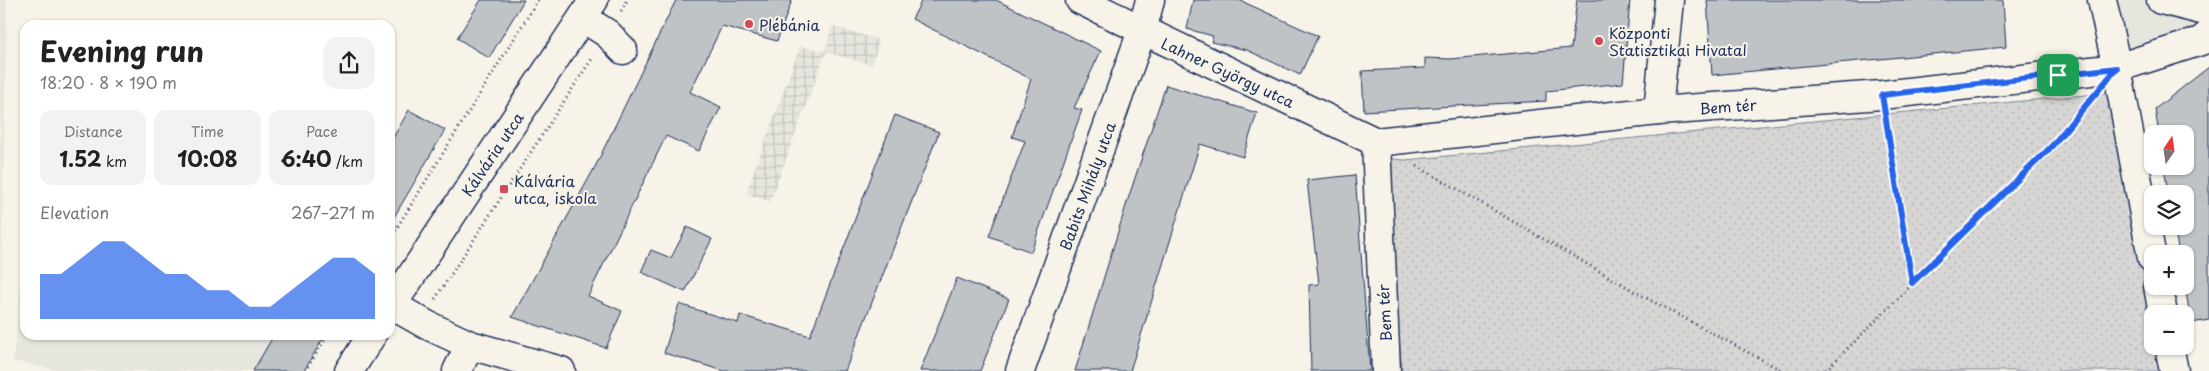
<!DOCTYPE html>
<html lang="en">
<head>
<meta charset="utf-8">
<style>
  body { margin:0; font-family:"Playpen Sans",sans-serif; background:#f2f2f2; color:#222; height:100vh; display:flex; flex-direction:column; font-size:19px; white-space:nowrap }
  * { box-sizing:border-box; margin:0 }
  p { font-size:16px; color:#767676 }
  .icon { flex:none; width:28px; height:28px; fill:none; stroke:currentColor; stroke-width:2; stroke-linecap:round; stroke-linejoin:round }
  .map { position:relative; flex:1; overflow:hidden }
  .panel { position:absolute; left:20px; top:20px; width:375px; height:320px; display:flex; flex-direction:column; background:#fff; border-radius:15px; box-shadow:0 1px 4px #0004 }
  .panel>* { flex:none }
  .needle { width:32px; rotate:13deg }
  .controls { position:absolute; left:2144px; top:125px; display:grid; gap:10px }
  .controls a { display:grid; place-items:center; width:50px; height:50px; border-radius:10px; background:#fff; box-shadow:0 1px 4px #0004; font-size:25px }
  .pin { position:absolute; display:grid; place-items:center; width:42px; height:42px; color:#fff; margin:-21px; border-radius:10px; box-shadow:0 2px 8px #0006 }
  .round { display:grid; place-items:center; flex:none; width:52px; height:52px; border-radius:15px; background:#f2f2f2 }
  .summary { display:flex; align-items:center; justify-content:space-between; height:85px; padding:0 20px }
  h1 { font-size:28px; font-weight:700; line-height:38px }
  .figures { display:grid; grid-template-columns:repeat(3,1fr); gap:8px; height:85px; padding:5px 20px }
  .figures div { display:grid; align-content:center; border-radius:12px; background:#f2f2f2; text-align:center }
  .figures b { font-size:21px; font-weight:700 }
  .figures small { font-size:14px; font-weight:400 }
  .figures p { font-size:14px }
  .chart { height:140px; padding:10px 20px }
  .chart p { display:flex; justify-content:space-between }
  .chart svg { width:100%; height:90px; margin-top:5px; fill:#2563eb; opacity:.7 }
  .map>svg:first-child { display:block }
</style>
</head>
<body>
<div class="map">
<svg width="2209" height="371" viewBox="0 0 2209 371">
  <defs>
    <pattern id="industrial-grid" width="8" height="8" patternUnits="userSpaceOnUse" patternTransform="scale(1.25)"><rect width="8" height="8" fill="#e6e5de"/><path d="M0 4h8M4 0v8" fill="none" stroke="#c5c5c1"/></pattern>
    <pattern id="park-dots" width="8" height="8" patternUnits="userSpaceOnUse" patternTransform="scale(1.25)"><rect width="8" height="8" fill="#d7d6d4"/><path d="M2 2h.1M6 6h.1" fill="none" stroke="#b8b8b8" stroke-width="1.8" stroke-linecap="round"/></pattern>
  </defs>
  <rect width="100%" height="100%" fill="#f7f3e8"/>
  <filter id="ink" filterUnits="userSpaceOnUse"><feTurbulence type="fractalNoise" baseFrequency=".02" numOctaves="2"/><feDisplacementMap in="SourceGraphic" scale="10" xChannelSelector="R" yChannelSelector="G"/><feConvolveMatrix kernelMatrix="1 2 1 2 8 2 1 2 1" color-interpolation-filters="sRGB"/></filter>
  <g filter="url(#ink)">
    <!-- built -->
    <g fill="#e6e5de">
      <polygon points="0,0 7,0 0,328"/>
      <polygon points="2102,0 2209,0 2209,34 2117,68"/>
      <polygon points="25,258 25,335 325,335 304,371 61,371 13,361"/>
    </g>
    <!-- industrial -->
    <polygon fill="url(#industrial-grid)" points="832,26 879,40 872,65 826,52 770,202 746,193 800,46 825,51"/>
    <!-- park -->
    <polygon fill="url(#park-dots)" stroke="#798299" points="2117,92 2153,314 2152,346 2159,346 2162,371 1402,371 1383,158 1405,160"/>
    <!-- building -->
    <g fill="#c0c3c5" stroke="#1b2f5e">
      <polygon points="481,0 524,0 489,58 457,38"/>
      <polygon points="676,0 792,0 777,41 722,26 690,92 721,107 699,151 666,136 588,296 622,311 606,348 512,317 595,167"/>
      <polygon points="922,0 996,0 1101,51 1074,108 1082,110 1031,252 989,236 1025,141 1012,137 1031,79 912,19"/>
      <polygon points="1193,0 1239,0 1318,36 1300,75 1247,50 1211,42 1213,36 1187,29"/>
      <polygon points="1577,0 1630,0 1623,83 1546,91 1546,101 1364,111 1362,71 1425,68 1425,58 1450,59 1571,48"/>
      <polygon points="1707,0 2003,0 2006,47 1712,75"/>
      <polygon points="2209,67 2209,320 2191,323 2185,286 2185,254 2179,254 2174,226 2185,226 2185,194 2168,194 2164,166 2185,166 2185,134 2159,134 2155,109"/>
      <polygon points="1166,85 1257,113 1243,157 1200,144 1130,371 1075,371 1129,196"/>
      <polygon points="409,110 445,130 390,224 390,143"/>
      <polygon points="895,115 939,132 845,371 724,371 664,353 679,304 738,323 740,315 810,336"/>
      <polygon points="1355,175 1370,371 1311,371 1309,285 1319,284 1307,180"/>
      <polygon points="687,227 712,239 685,292 641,272 651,250 671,258"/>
      <polygon points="957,278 1009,299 980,371 920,371"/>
      <polygon points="274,335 325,335 304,371 253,371"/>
    </g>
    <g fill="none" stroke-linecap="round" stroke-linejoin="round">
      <defs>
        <g id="minor">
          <polyline points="1080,0 1376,142"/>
          <polyline points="2102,0 2117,68 2152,258"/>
          <polyline points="2161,0 2209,12"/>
          <polyline points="583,18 608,34 623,50"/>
          <polyline points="1658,111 1669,0"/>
          <polyline points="1376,142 1658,111 1882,95 2117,68 2201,41 2209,34"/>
          <polyline points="1376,142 1386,371"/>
          <polyline points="2158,286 2163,314"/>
          <polyline points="392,305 427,325 470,345 561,371"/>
          <polyline points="390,308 594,0"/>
          <polyline points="2169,346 2174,371"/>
          <polyline points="349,371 372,335"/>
          <polyline points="457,371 470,345"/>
          <polyline points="1020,371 1142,31 1150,0"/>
        </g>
      </defs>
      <!-- minor casing -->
      <use href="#minor" stroke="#1b2f5e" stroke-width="31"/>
      <!-- path -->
      <g stroke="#1b2f5e" stroke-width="3" stroke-dasharray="1 4" stroke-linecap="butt">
        <polyline points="621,11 627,0"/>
        <polyline points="1886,121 1912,283"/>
        <polyline points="1417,166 1639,294 1783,371"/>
        <polyline points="390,239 538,0"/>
        <polyline points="435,299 593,57"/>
        <polyline points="1826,370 2051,147 2093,97"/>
        <polyline points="305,371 328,335"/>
        <polyline points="1813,371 1826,370"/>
      </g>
      <!-- minor -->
      <use href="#minor" stroke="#f7f3e8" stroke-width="28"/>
    </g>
  </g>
  <g fill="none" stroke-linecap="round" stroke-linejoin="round" filter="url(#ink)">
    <defs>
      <polygon id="route" points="2117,68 2051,147 1912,283 1882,95"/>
    </defs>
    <!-- route casing -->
    <use href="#route" stroke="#fff" stroke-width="10"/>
    <!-- route -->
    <use href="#route" stroke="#2563eb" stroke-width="6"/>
  </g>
  <!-- markers -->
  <g fill="#d1495b" stroke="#f7f3e8" stroke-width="2">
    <circle cx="749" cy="24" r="5"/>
    <circle cx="1599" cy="41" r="5"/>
    <rect x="499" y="184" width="10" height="10" rx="2.5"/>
  </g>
  <g text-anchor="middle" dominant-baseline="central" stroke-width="4" stroke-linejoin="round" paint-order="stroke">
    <!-- poi labels -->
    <g font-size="15" fill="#1b2f5e" stroke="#f7f3e8" text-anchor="start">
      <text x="759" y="24">Plébánia</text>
      <text x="1609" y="32">Központi<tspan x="1609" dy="17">Statisztikai Hivatal</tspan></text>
      <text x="514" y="180">Kálvária<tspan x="514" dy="17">utca, iskola</tspan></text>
    </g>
    <!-- street labels -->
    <g font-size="15" fill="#1b2f5e" stroke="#f7f3e8">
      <text transform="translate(1228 72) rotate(25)">Lahner György utca</text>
      <text transform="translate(1728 106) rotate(-4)">Bem tér</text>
      <text transform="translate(492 154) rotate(-56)">Kálvária utca</text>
      <text transform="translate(1087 186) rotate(-70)">Babits Mihály utca</text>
      <text transform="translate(1384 313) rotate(-93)">Bem tér</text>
    </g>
  </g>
</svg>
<div class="controls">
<a><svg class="needle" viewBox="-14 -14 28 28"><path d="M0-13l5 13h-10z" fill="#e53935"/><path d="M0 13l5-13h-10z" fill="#767676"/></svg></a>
<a><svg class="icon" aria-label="layers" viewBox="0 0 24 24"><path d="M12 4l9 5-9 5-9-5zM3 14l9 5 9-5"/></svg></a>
<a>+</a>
<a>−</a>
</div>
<div class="pin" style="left:2058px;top:75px;background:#1e9e55"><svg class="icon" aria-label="arrive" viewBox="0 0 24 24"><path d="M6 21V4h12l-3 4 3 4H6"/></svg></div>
<section class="panel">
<div class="summary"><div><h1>Evening run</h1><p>18:20 · 8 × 190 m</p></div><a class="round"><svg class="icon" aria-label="share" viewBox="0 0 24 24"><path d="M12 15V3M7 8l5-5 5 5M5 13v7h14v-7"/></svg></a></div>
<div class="figures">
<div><p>Distance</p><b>1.52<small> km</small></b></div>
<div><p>Time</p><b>10:08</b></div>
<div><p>Pace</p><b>6:40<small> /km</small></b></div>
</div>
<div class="chart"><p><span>Elevation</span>267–271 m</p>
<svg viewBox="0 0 160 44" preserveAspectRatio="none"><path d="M0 44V22L10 22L20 14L30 6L40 6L50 14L60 22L70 22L80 30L90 30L100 38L110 38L120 30L130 22L140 14L150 14L160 22V44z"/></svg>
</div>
</section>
</div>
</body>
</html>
